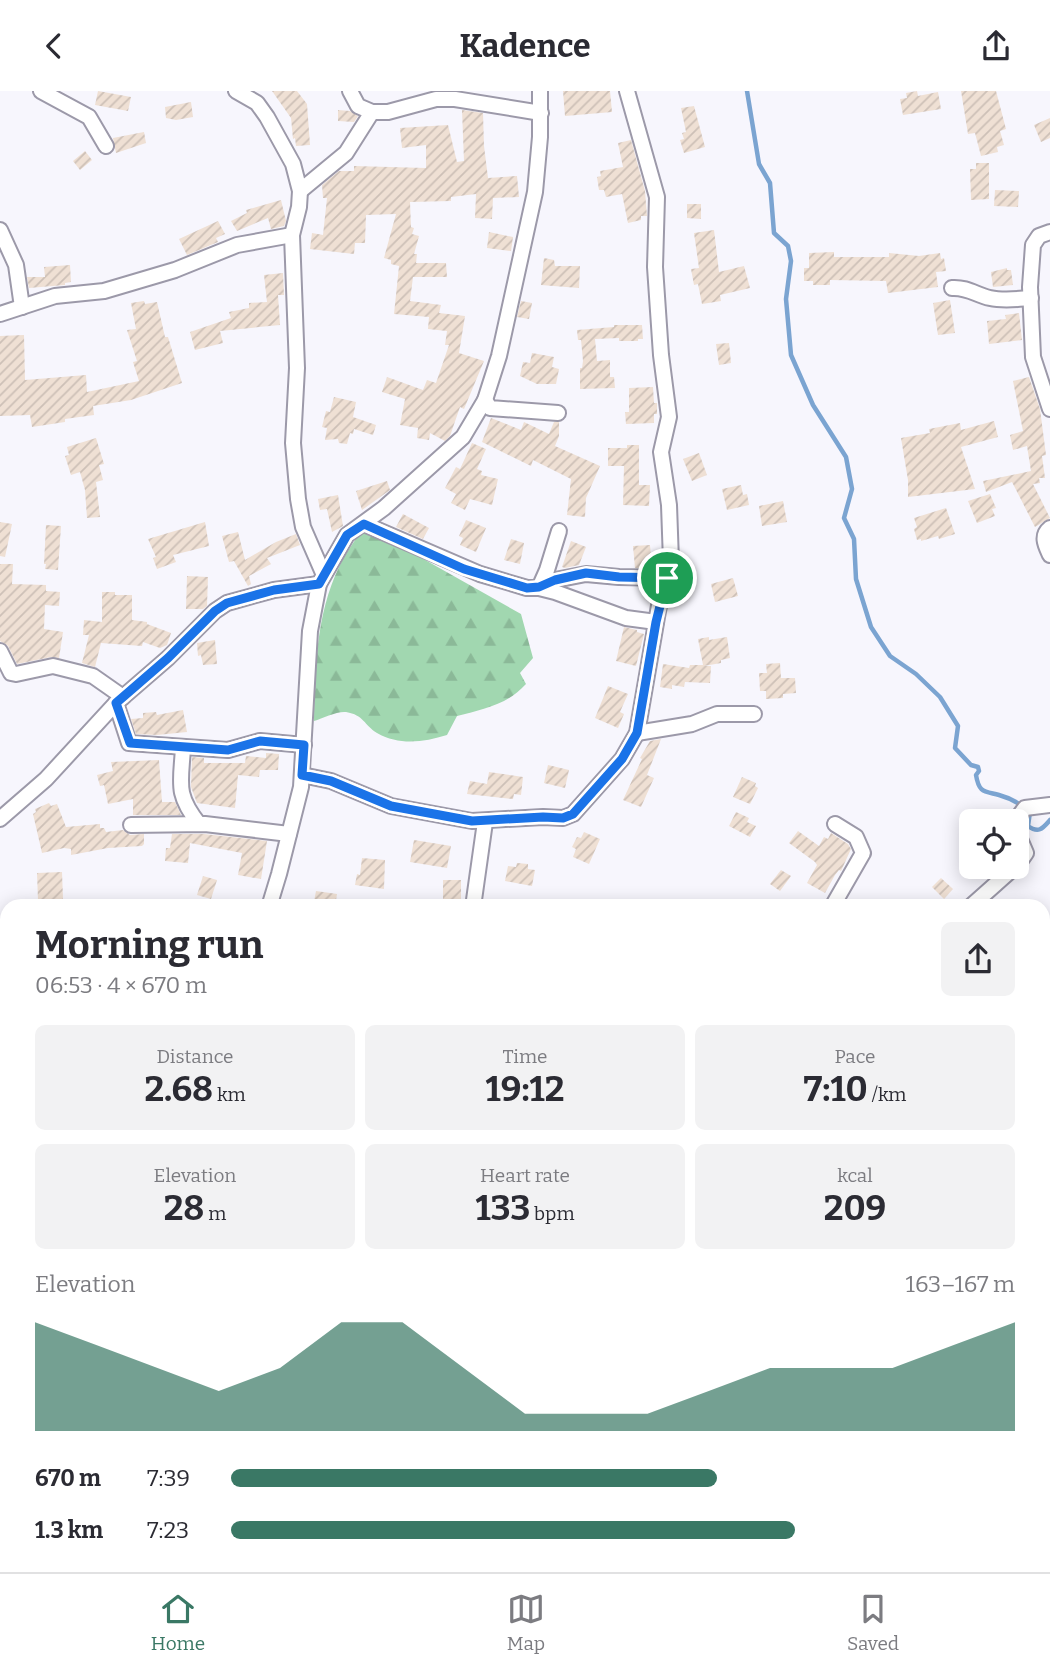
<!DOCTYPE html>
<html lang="en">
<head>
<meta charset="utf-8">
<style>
  body { margin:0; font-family:Bitter,serif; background:#f2f2f3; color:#2b2b33; height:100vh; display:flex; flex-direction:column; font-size:26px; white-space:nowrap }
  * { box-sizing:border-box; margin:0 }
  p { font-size:23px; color:#7c7c81 }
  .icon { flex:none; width:38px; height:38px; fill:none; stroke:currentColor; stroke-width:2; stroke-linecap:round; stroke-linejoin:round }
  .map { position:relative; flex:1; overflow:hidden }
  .side { position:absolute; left:0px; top:808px; width:1050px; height:674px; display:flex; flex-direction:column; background:#fff; border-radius:21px 21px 0 0; box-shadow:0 4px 18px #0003 }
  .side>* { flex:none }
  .tools { position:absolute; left:959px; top:718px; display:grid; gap:14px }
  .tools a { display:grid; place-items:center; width:70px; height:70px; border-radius:10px; background:#fff; box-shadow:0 4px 18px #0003; font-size:35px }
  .pin { position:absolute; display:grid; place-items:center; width:60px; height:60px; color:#fff; margin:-30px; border:4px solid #fff; border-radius:50%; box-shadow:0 2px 7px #0007 }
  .round { display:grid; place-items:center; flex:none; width:74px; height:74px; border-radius:10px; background:#f2f2f3 }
  .summary { display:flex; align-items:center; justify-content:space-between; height:119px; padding:0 35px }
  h1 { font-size:38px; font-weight:700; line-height:52px }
  .metrics { display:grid; grid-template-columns:repeat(3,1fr); gap:10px; height:119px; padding:7px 35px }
  .metrics div { display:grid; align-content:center; border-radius:10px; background:#f2f2f3; text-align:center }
  .metrics b { font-size:35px; font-weight:700 }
  .metrics small { font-size:19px; font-weight:400 }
  .metrics p { font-size:19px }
  .chart { height:196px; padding:14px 35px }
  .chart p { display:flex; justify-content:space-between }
  .chart svg { width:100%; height:126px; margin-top:7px; fill:#3a7865; opacity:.7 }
  ul { padding:0 35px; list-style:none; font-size:23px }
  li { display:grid; grid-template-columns:112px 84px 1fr; align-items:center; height:52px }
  li i { height:18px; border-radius:9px; background:#3a7865 }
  header { display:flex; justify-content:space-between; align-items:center; height:91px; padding:0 35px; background:#fff; font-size:32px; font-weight:700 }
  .dock { display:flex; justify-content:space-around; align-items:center; height:98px; border-top:2px solid #e1e1e2; background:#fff; font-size:19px; color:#7c7c81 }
  .dock a { display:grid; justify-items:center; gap:4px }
  .dock .on { color:#3a7865 }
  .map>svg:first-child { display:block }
</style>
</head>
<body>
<header><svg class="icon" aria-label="back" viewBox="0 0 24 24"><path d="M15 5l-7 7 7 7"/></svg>Kadence<svg class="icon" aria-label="share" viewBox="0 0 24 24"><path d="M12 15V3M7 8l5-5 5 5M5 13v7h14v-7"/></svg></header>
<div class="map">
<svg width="1050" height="1481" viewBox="0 0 1050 1481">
  <defs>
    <pattern id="forest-firs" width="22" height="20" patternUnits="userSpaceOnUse" patternTransform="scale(1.75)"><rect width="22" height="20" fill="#a1d7b0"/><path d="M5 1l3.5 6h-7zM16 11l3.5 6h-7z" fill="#8bb998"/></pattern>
    <pattern id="building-hatch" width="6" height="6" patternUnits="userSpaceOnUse" patternTransform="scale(1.75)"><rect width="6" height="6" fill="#efe0d4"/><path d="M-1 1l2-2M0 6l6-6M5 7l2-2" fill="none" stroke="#cdc0b7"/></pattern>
  </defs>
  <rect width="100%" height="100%" fill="#f7f6fd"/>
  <!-- forest -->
  <g fill="url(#forest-firs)">
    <path d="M362,439L411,461L521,523L533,567L520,582L526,593C507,614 483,618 457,625L447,644C424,651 400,655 377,642C364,634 364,624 346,621C337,620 323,627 314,630C315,578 316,524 339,476C345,463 354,451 362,439Z"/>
    <polygon points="867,1475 1009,1475 1012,1481 866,1481"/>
  </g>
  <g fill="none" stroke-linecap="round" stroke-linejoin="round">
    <!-- stream -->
    <path stroke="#7ba4d1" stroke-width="4.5" d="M747,0L759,73L770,92L774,142L788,155L791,170L786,208L791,264L813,314L846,366L852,398L844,427L854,448L856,488L871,536L890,565L916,583L940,606L958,635L955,657L971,674L978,676L979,680L976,684C979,702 984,700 999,704C1010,707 1021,713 1030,721L1028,735C1039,743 1043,737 1050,729"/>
  </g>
  <!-- building -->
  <g fill="url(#building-hatch)">
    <polygon points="98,0 131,6 128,20 95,14"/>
    <polygon points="272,0 297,0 307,13 310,54 296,55 295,47 293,48 291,27"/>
    <polygon points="563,0 610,0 612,21 565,25"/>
    <polygon points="917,0 918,5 938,1 941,18 903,24 900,8 907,7 906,2"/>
    <polygon points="961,0 996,0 1006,38 1000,40 1004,54 997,56 998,61 981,65 975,42 968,43"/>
    <polygon points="191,11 193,26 176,29 166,27 165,16"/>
    <polygon points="694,15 705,56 684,62 680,49 684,48 682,42 686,41 681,17"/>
    <polygon points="338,19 350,20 358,25 354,31 338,30"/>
    <polygon points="462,19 483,22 484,55 488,87 517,85 519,106 493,107 492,128 475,127 476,103 451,106 451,110 410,111 411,136 414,137 412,143 419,145 414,163 417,163 416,172 446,172 447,186 413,186 410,210 441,214 439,222 465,225 459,262 484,270 464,318 460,316 450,345 445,350 430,342 429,349 417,347 418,337 400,334 405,308 382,301 387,286 423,299 427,289 436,292 449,254 445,254 447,240 428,238 429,226 394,223 399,175 391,173 391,169 384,167 396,123 366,124 365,152 355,152 354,163 310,158 312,142 323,144 327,107 323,107 322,94 339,80 354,80 354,75 426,77 426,54 402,57 400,37 448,34 457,71 464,70"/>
    <polygon points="1050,27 1050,47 1041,51 1034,34"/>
    <polygon points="144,41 146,52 116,62 113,47"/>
    <polygon points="631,49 645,100 647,125 641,125 641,129 628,132 622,103 606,106 604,99 599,99 597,86 601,85 600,80 623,76 618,52"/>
    <polygon points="85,60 92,69 80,79 73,70"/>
    <polygon points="976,72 989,72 989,108 971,109 970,78 976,78"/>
    <polygon points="995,99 1019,100 1018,116 994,115"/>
    <polygon points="281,109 286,130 284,135 271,138 268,127 237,140 231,130 247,122 246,119"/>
    <polygon points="687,113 701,113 701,128 687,127"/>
    <polygon points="218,130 225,143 216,147 218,151 187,164 179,148"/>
    <polygon points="714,139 719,181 744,175 750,197 720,204 721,210 702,213 698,193 694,194 691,178 699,177 694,142"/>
    <polygon points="489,141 513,146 511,160 487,157"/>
    <polygon points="834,161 834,166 889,166 889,162 919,165 940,162 941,168 944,167 946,180 936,181 938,196 888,202 886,190 830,189 830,194 813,194 813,190 804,190 804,177 809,177 809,162"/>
    <polygon points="544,167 554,169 555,175 580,175 579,197 541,194"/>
    <polygon points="70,174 71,191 65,192 65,194 29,197 27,186 45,186 44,176"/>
    <polygon points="1007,177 1007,179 1011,179 1013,194 993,196 991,181"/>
    <polygon points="283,182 284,204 278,204 280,234 220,240 223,252 195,259 190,241 231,227 229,221 249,217 249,212 267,211 264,184"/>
    <polygon points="950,209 955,242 938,244 933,212"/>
    <polygon points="144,210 145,213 157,211 165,246 168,246 182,292 131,309 93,315 94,324 65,328 65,331 32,336 30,324 0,325 0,245 24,244 25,289 86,284 87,301 139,290 133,271 137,270 127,239 136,238 131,212"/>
    <polygon points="521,210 532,212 529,228 517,226"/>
    <polygon points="1019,222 1022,249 989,253 987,230 1006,228 1005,224"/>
    <polygon points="614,234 642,234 643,248 638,248 638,250 619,250 619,247 595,248 597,270 610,269 610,286 614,286 615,297 580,298 580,277 582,277 583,270 581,249 578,249 577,239 614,236"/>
    <polygon points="729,252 731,272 719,274 716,253"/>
    <polygon points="532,262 554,266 552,276 559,278 556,293 537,293 520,285 523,271 530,272"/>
    <polygon points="1029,286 1040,318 1046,364 1042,365 1045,387 1039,387 1040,392 1033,393 1050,427 1035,436 1012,391 986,401 983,390 1031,380 1027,355 1013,359 1010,344 1023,340 1013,290"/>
    <polygon points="653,296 654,312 657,312 657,323 654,323 654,332 626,333 625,321 629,321 629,297"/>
    <polygon points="334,306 356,311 353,326 376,334 373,344 354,338 353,343 350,342 347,353 339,352 338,348 325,349 327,337 322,336 326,320 330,321"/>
    <polygon points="491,327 521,339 524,331 549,343 554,331 559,331 559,345 555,355 600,375 586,407 585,426 567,424 571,388 533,369 531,375 482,351"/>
    <polygon points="994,330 998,346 961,356 975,398 908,406 908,389 901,347 930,342 929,338 960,332 961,339"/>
    <polygon points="96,347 104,373 99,374 103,389 96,391 100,426 87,427 85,399 80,381 71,384 65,365 69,364 67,356"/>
    <polygon points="472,352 486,358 477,378 482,380 481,384 498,388 492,414 470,408 465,419 451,412 456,403 445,397 456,376 460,378"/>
    <polygon points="627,354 639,354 639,394 650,394 649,415 623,414 624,375 608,375 608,357 627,357"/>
    <polygon points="699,362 707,384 692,390 683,368"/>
    <polygon points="387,390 390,399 362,419 356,400"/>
    <polygon points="741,394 743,404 747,403 749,414 727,419 722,398"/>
    <polygon points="990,403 996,417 992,418 995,425 977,432 968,410"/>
    <polygon points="338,404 343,435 332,441 327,418 320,419 318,408"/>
    <polygon points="783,410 787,431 762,435 759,415"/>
    <polygon points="946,417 955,443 939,448 938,445 921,450 921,448 917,449 914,438 917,436 914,427"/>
    <polygon points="403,423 429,437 423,448 396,436"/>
    <polygon points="466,429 486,437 476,461 460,454 463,447 459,445"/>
    <polygon points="0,431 12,433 5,466 0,465"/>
    <polygon points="205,431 209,455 173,464 176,471 157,478 153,467 156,466 148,448"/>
    <polygon points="46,434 61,435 58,479 45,478 46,473 44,473"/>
    <polygon points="238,441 245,469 276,451 296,443 300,454 267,467 271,473 249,485 251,493 248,495 234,470 229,471 222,445"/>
    <polygon points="511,448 524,452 520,473 504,469"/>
    <polygon points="571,450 586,456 579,474 565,477 562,476"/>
    <polygon points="650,454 652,477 635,477 633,455"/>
    <polygon points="0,473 13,473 12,493 46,494 46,500 60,501 59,515 45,514 44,538 63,541 59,567 51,566 17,573 8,555 0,550"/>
    <polygon points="187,485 208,486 207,515 203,518 186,518"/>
    <polygon points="733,487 738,505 715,511 711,493"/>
    <polygon points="102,501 115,501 115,504 132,504 132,529 147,531 147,533 171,542 167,554 160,557 143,551 142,555 101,552 95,576 82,572 89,544 83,544 84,529 102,531"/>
    <polygon points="624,536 637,539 637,541 644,543 636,575 616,570"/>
    <polygon points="709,546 709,549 727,546 730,567 721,569 721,572 704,575 711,575 710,592 685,591 684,596 672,594 672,598 660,596 663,573 689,577 690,574 703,574 698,548"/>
    <polygon points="215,549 217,573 203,574 201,564 198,565 197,552"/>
    <polygon points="780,572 781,587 795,587 796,602 783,603 783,607 766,608 766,600 760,600 759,582 767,582 766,573"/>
    <polygon points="608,595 628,603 620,621 624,623 618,637 595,627"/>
    <polygon points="183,619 187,641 157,644 136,643 131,628 143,627 143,622 156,621 157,624"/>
    <polygon points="661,648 647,684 654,687 641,716 623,709 642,668 640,667 650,650"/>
    <polygon points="266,662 279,663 278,679 260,679 259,686 238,684 235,717 197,712 191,696 192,666 204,667 204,672 245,672 246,665 266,667"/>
    <polygon points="159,669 162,711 175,711 181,724 133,724 133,708 108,713 104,694 100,695 97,684 113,680 111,671"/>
    <polygon points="548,674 569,679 565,697 544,692"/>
    <polygon points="489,681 523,686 521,704 514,703 513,708 467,703 470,690 487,693"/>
    <polygon points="742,686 756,692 755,695 758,697 750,713 733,706"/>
    <polygon points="49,712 51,715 57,713 66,736 100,733 100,737 104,737 106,741 123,739 130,744 144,743 144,753 142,755 108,757 71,764 71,758 64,757 42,762 33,723 36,721 35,718"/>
    <polygon points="736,721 749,727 747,731 756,735 750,746 729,735"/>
    <polygon points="798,740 819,755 824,746 828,748 831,742 848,753 851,758 841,780 839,779 835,784 825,802 807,792 817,774 815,771 789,752"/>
    <polygon points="584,741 600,748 589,773 573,766 576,758 572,756 577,746 581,747"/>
    <polygon points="172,743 204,743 267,750 261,788 238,784 242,762 190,752 188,772 165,770 166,757 170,757"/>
    <polygon points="414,749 451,755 447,777 410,771"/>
    <polygon points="362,767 385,769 384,798 355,794 357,783 360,784"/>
    <polygon points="517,772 528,773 528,778 535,779 532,795 505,790 508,775 516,776"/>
    <polygon points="781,779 791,785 780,800 770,793"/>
    <polygon points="62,781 63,808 38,809 37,782"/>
    <polygon points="203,785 217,789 211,808 197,804"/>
    <polygon points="941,787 953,798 944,808 932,796"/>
    <rect x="443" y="789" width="18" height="19"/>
    <polygon points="316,800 337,803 335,816 313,816"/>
  </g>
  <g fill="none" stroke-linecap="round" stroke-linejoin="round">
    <defs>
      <g id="minor">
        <polyline points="41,0 89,26 106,55"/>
        <polyline points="236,0 257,12 267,26 293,73 300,100 299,116 292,144 297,277 293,352 298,408 303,436 323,482"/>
        <polyline points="350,0 358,15 372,21 388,21 436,8 455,8 541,22"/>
        <polyline points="300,100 346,62 372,21"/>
        <polyline points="0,139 16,174 22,216"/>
        <polyline points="1050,141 1039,145 1033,154 1030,196 1033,266 1050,318"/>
        <path d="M952,197C968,196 976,204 990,207C1004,210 1017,208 1031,207"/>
        <polyline points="0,223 55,205 104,200 175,179 237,154 292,144"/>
        <polyline points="485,309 490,317 558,322"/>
        <polyline points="364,433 480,483 527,497 539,497 555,501 626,527 656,531"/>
        <path d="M1050,437C1040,445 1046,455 1050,464"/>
        <polyline points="539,497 555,489 586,483 619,486 667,487"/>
        <polyline points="539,497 547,479 559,440"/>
        <polyline points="0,560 11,582 16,583 53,575 93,585 123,606"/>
        <polyline points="116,612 129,652 228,659 260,650 304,654"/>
        <polyline points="637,642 692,633 717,623 754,623"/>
        <path d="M183,657C181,692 175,703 199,733"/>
        <polyline points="302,684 331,690 391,715 472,730 543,726 563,727 573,723 622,668 637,642 661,503 671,470 669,414 661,361 669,326 661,264 655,176 657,106 627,0"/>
        <polyline points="0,728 46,688 116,612 168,567 215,520 227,512 274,499 319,493"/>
        <polyline points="131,734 205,733 289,743"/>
        <polyline points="1017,735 1019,725 1025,717 1050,714"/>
        <polyline points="1017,741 1026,762 1017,775"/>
        <polyline points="269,816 279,783 301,696 310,540 319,493 347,444 384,417 463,346 485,309 499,265 535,101 540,46 540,0"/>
        <polyline points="473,816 485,731"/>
        <polyline points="832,816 863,762 856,746 835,733"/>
        <polyline points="970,816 1016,775"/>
        <polyline points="1043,938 1048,931"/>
        <polyline points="0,1151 7,1161"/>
        <polyline points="1043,1265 1050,1259"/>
        <polyline points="0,1317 7,1313"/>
        <polyline points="246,1475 250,1481"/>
        <polyline points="655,1475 658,1481"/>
        <polyline points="1014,1475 1018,1481"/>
        <polyline points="365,1481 369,1475"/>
        <polyline points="564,1481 565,1475"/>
        <polyline points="793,1481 801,1475"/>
      </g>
    </defs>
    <!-- minor casing -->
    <use href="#minor" stroke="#9c99a9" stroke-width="18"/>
    <!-- minor -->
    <use href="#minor" stroke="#fff" stroke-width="14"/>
  </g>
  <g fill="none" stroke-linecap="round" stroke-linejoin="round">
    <defs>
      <polygon id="route" points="364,433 464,478 527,497 539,496 555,489 586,482 619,486 667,487 656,531 637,642 622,668 573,723 563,727 543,726 472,730 391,715 331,690 302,684 304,654 260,650 228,659 130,652 116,612 123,606 168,567 215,520 227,512 274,499 319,493 347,444"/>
    </defs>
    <!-- route casing -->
    <use href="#route" stroke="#fff" stroke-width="14"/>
    <!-- route -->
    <use href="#route" stroke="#1a73e8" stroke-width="9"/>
  </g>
</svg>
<div class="tools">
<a><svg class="icon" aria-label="locate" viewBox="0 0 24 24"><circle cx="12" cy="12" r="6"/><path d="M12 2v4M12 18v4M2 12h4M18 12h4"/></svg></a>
</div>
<div class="pin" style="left:667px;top:487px;background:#1e9e55"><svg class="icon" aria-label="arrive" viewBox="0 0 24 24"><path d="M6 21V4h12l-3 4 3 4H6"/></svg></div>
<section class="side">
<div class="summary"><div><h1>Morning run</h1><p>06:53 · 4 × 670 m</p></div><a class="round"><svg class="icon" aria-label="share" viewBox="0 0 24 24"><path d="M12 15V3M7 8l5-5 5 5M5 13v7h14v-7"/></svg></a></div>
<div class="metrics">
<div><p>Distance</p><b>2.68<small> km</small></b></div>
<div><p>Time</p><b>19:12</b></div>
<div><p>Pace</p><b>7:10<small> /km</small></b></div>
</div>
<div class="metrics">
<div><p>Elevation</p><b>28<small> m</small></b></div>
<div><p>Heart rate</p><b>133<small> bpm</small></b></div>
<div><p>kcal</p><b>209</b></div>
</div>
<div class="chart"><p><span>Elevation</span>163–167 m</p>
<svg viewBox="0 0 160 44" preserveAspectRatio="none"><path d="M0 44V6L10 14L20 22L30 30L40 22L50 6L60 6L70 22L80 38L90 38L100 38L110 30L120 22L130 22L140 22L150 14L160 6V44z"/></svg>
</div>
<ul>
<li><b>670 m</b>7:39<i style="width:62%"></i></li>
<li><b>1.3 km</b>7:23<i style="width:72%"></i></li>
</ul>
</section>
</div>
<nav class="dock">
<a class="on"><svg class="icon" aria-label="home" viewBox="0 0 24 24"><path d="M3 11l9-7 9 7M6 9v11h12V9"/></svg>Home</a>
<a><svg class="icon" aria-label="map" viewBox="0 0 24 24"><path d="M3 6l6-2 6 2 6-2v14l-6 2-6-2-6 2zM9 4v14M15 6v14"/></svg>Map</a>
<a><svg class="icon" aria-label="saved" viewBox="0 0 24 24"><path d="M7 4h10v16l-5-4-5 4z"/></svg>Saved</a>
</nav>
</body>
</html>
